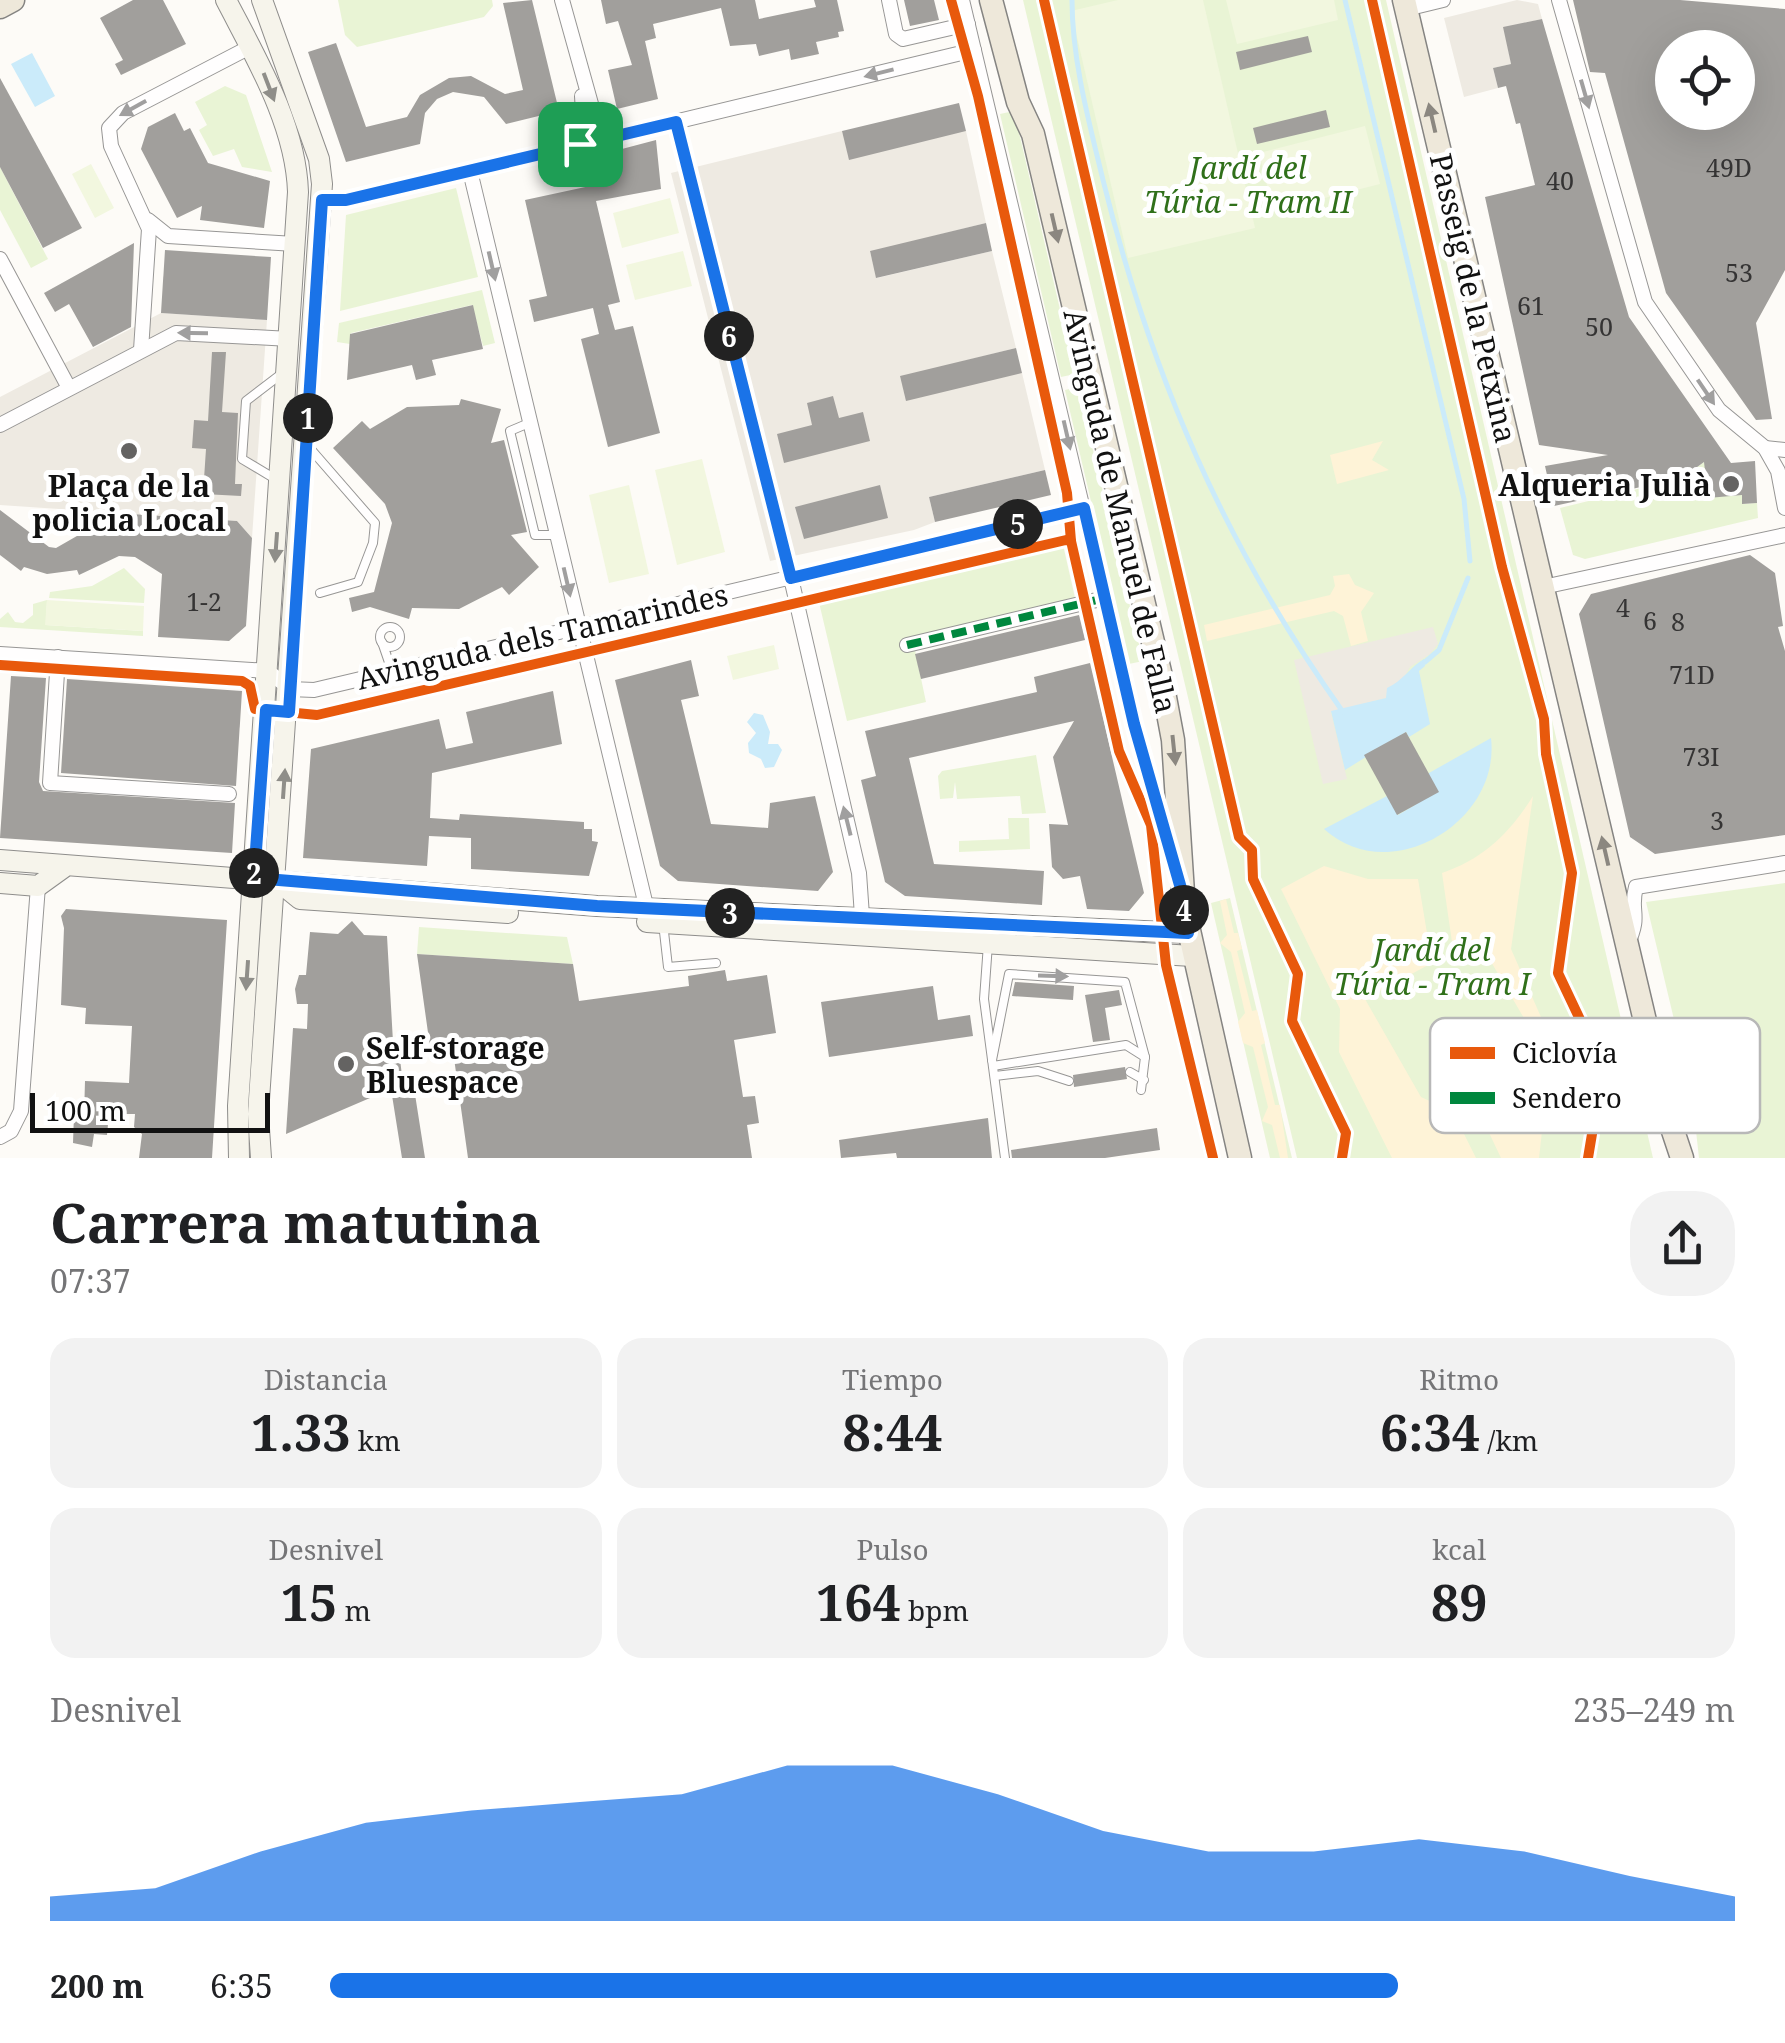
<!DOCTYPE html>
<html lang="es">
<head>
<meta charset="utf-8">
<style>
  body { margin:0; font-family:"Noto Serif",serif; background:#f2f2f2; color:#202124; height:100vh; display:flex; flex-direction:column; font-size:38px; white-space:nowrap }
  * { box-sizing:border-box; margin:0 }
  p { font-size:32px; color:#757577 }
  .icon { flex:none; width:55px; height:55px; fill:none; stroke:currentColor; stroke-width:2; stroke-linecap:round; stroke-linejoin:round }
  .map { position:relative; height:1158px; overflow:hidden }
  .sheet { display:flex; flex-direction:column; background:#fff; flex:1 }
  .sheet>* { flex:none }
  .fabs { position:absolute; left:1655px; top:30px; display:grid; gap:20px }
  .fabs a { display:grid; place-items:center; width:100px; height:100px; border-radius:50%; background:#fff; box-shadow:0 10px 40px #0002; font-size:50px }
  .scale { position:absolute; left:30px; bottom:25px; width:240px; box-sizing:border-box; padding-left:10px; border:5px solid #111; border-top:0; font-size:28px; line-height:35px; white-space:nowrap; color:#111; -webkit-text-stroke:8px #fff; paint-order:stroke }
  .pin { position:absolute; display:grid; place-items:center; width:85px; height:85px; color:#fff; margin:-42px; border-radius:20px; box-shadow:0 5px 15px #0006 }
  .km { position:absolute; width:50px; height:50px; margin:-25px; border-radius:50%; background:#222; color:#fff; font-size:28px; line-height:50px; text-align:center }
  .round { display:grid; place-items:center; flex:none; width:105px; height:105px; border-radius:40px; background:#f2f2f2 }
  .overview { display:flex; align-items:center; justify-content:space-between; height:170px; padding:0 50px }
  h1 { font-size:55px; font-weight:700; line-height:75px }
  .stats { display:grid; grid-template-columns:repeat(3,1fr); gap:15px; height:170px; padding:10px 50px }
  .stats div { display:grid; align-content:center; border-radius:25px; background:#f2f2f2; text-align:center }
  .stats b { font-size:50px; font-weight:700 }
  .stats small { font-size:28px; font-weight:400 }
  .stats p { font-size:28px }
  .chart { height:280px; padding:20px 50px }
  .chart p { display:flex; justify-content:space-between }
  .chart svg { width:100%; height:180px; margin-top:10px; fill:#1a73e8; opacity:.7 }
  ul { padding:0 50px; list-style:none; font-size:32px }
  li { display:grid; grid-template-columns:160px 120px 1fr; align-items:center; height:75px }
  li i { height:25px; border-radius:12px; background:#1a73e8 }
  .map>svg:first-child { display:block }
</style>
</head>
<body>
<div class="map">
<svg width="1785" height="1158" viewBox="0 0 1785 1158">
  <rect width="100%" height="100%" fill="#fdfbf7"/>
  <!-- green -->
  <g fill="#e9f4d5">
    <polygon points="338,0 492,0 493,6 484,17 357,47 345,35"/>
    <polygon points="1023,0 1386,0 1653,1158 1297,1158"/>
    <polygon points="225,86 246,95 272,172 242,167 234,149 213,156 199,130 207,125 195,102"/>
    <polygon points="1014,111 1075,374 1061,377 1000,114"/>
    <polygon points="0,167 48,259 31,268 0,210"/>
    <polygon points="456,188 478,277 340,311 346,215"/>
    <polygon points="482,290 495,343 483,346 472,305 351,333 350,344 337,342 339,323"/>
    <polygon points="1078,387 1143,661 1129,664 1065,390"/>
    <polygon points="1711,457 1705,474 1708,497 1742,495 1743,504 1757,503 1758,518 1585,559 1573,555 1560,508 1682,478"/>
    <polygon points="1061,536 1078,611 915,650 926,702 847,721 817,594"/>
    <polygon points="124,568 145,589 144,603 49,598 50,592 92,586"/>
    <polygon points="47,600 46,625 143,631 143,636 0,627 0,619 8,612 15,622 23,623 33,615 33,604"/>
    <polygon points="1036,755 1046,813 1022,814 1020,796 957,799 955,782 953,798 940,799 938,776 942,771"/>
    <polygon points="1008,818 1029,818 1030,849 959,852 959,841 1009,839"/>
    <polygon points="1785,883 1785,1158 1699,1158 1692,1095 1646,902"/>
    <polygon points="1230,898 1292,1158 1270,1158 1211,903"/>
    <polygon points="419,927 567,937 573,964 417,954"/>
  </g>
  <!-- sand -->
  <g fill="#fef3d7">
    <polygon points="1383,441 1372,460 1389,470 1337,484 1330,455"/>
    <polygon points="1349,574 1355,585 1374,593 1361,612 1368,641 1351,646 1343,616 1334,611 1207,641 1204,625 1330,595 1335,586 1333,576"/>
    <path d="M1533,796L1511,949L1552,1042L1539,1158H1501L1483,1120L1475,1086L1542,1049L1483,948L1468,944L1453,949L1442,873C1483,859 1510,833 1533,796Z"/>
    <polygon points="1324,866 1368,879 1418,879 1432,963 1365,999 1421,1097 1436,1104 1454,1097 1460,1126 1476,1158 1392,1158 1339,1052 1340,1009 1281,889"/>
    <polygon points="1226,899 1234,933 1238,933 1242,949 1237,951 1252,1011 1257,1010 1265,1043 1261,1045 1275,1105 1280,1105 1288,1158 1280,1158 1272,1125 1262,1121 1268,1107 1253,1047 1243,1043 1238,1022 1245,1013 1231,952 1220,943 1227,935 1220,901"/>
  </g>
  <!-- pitch -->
  <g fill="#f2f7df">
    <polygon points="1118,0 1203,0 1255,228 1128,258 1071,11"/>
    <polygon points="1226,0 1334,0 1338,20 1237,44"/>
    <polygon points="1365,126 1380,184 1273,211 1259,153"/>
    <polygon points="91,164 114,208 95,218 72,174"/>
    <polygon points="670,198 679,233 622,248 613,213"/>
    <polygon points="683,251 692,286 635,300 626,265"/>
    <polygon points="702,459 725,552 677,565 655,470"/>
    <polygon points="629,485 649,574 609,583 589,495"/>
    <polygon points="47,600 144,606 143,631 45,625"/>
    <polygon points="774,645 779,669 733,680 727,656"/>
  </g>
  <!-- plaza -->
  <g fill="#eeeae2">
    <polygon points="1517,0 1538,4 1542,19 1504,28 1511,64 1493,68 1498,88 1464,97 1444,18"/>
    <polygon points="842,131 966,131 986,223 870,252 877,278 992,251 1016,348 900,377 1022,373 1045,470 929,497 935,522 914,530 770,561 671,173"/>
    <polygon points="161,313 267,320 252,538 237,521 0,505 0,397"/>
    <polygon points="1433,627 1438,644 1430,654 1410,667 1402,681 1388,688 1386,698 1331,712 1347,779 1323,784 1294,660"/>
  </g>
  <!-- water -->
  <g fill="#cbebfa">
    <polygon points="32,53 55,96 35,107 11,64"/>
    <path d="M1424,659L1425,666L1419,671L1430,724L1409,737L1406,732L1345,770L1331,711L1386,698L1387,688C1403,681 1409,668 1424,659Z"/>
    <polygon points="754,713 763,715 770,732 768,744 778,744 782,750 774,767 765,768 761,759 749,753 748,743 756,733 747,722"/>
    <path d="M1491,738C1501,822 1390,889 1324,829L1387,796L1398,815L1415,805L1429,773Z"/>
  </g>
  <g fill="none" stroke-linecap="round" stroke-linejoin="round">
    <!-- stream -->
    <g stroke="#cbebfa" stroke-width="5">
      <path d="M1072,0C1072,60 1089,122 1103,180C1152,378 1225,546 1343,712"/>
      <polyline points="1345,0 1464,499 1470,561"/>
      <polyline points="1425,662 1439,650 1468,578"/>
    </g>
  </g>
  <!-- building -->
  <g fill="#a19f9c" fill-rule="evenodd">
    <polygon points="133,0 163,0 186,44 121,75 115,64 123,60 100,18"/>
    <polygon points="532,0 559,111 506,124 484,97 453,92 437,99 425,113 420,144 346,162 308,52 336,43 366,127 407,117 420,95 449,78 471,76 505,94 523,90 503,3"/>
    <polygon points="601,0 755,0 759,19 816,7 814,0 837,0 844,31 838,32 839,37 816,42 819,54 791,60 789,49 759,56 756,44 730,46 721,8 653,24 656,38 645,41 658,99 617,109 608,70 632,65 618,21 606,24"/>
    <polygon points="904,0 934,0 939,20 910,26"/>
    <path d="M1573,0H1680L1785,9V270L1756,323L1772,419L1756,420L1666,293L1605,73L1590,72ZM1672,48H1738V112H1672Z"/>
    <polygon points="1542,19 1629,317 1731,463 1755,461 1757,503 1742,504 1742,495 1708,498 1704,462 1682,478 1554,506 1545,466 1608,455 1539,445 1485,197 1535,185 1520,123 1516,124 1506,86 1498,88 1493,68 1511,64 1503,27"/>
    <polygon points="1308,36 1312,52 1240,70 1236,52"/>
    <polygon points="0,78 82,228 43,248 0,167"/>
    <polygon points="959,103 966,131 849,160 842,131"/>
    <polygon points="1326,110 1330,127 1257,144 1253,128"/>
    <polygon points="175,113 184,131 190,128 208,163 270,181 264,228 200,220 202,206 177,218 141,149 148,127"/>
    <polygon points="656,140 661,189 596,201 620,302 608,305 615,330 633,326 660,433 608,447 581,339 599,334 593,308 534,322 529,300 547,296 525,200 590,186 584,159"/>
    <polygon points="986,223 992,251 876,278 870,251"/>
    <polygon points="134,243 131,327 93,347 69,304 55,312 44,293"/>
    <polygon points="165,250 271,257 267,320 161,313"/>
    <polygon points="473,305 483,349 432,360 436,375 416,380 412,365 347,380 350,334"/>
    <polygon points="1016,348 1022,373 906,401 900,376"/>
    <polygon points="212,352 226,352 222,412 238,413 235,484 242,484 241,496 203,494 206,449 192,448 194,420 208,421"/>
    <polygon points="833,396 839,418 863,412 870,441 784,463 777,434 812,425 807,403"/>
    <polygon points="461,399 501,409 491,443 504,440 527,532 511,535 539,567 509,595 502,587 459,609 412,608 409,619 370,607 352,612 349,598 374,592 392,523 385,504 333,448 362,421 370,429 407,407 459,405"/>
    <polygon points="1045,470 1051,495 935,522 929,497"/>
    <polygon points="880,485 888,518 804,539 795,507"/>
    <polygon points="0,510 49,547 56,548 117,513 237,521 252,538 246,626 229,641 158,637 162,574 135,557 119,556 79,575 77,570 47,574 24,567 21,571 0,555"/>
    <polygon points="1750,555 1775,573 1783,626 1778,627 1785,651 1785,835 1655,854 1630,837 1579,614 1591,594"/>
    <polygon points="1079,615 1085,640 921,679 915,654"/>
    <polygon points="691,660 699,696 681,700 711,824 768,828 770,803 815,796 833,872 818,891 678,881 660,866 615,680"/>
    <polygon points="1090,663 1144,893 1129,911 1087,909 1080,876 1063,879 1052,867 1049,824 1068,825 1053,757 1074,721 909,758 934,864 1044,871 1042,905 905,896 885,882 861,780 876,776 865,731 1037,692 1034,677"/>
    <polygon points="11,676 46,678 39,782 43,791 235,803 232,853 0,838"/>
    <polygon points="67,679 242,691 236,786 61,773"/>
    <polygon points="553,691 562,744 432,773 430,818 459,820 460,814 584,822 584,829 592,829 592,841 598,842 589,876 471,869 471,838 429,836 427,866 303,858 311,749 439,719 446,749 473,743 466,712"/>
    <polygon points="1406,732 1439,792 1397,815 1364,755"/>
    <polygon points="66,909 227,920 212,1158 139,1158 142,1134 134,1127 135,1114 109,1114 107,1135 94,1134 92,1147 73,1143 74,1114 84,1116 85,1081 129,1083 132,1026 85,1024 86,1008 61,1005 64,928 61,916"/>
    <polygon points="352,921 364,935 387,936 393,1042 398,1042 404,1093 414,1088 425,1158 402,1158 391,1089 286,1134 293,1028 307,1029 308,1004 297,1004 295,989 299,975 306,975 310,932 338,934"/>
    <polygon points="417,954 573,964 579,1001 689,986 688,976 725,970 727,981 767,975 776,1033 734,1040 743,1097 755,1096 759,1123 747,1125 752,1158 468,1158 453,1051 431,1054"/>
    <polygon points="1015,982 1074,986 1073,1000 1012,996"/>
    <polygon points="933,986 938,1020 970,1015 973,1036 829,1057 821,1002"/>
    <polygon points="1119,990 1122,1005 1105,1008 1110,1040 1093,1042 1085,995"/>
    <polygon points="1125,1067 1127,1079 1074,1087 1073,1075"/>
    <polygon points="988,1118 992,1158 897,1158 896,1153 841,1158 839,1140"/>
    <polygon points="1157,1128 1160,1150 1105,1158 1012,1158 1011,1150"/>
  </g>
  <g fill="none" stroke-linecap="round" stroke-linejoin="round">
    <defs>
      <g id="lane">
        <polyline points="529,423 510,431 535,535 556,535"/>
        <polyline points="308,446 375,523 373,543 358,582 320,593"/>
        <polyline points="277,480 242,459 246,401 280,375"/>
        <circle cx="390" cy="637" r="10"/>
        <polyline points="382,642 392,671"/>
        <polyline points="663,923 668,967 716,963"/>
        <polyline points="988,944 984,999 1005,1158"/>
        <polyline points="992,1060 1009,974 1125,982 1145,1057"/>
        <polyline points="993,1066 1126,1045 1145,1057 1141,1090"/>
        <polyline points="1130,1072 1144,1080"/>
        <polyline points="995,1076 1038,1071 1069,1081"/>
      </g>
      <g id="street">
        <polyline points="562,0 593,111 602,128 614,136"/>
        <polyline points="889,0 896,34 903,39 968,24"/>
        <polyline points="962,0 1134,724 1174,868"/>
        <polyline points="1559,0 1645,302 1719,410 1765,448 1778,471 1785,508"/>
        <polyline points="1406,9 1443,0"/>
        <polyline points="675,122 785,552 859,873 862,916"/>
        <polyline points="579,144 584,129 582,96"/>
        <polyline points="470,171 648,914"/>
        <polyline points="322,200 346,201 974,50"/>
        <polyline points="148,220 168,236 295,244"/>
        <polyline points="0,259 69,388"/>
        <polyline points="141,350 149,229 111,146 109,128 123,113 250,47"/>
        <polyline points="0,425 176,333 290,339"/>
        <polyline points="1765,448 1785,450"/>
        <polyline points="1543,587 1785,535"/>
        <polyline points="907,645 1105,598"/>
        <polyline points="0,654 268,671 290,689 314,690 1084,508"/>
        <polyline points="58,657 50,783 229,794"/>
        <path d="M1627,945C1642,914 1629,912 1636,887L1785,863"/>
        <polyline points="0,1137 11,1131 21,1111 38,886"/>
      </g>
      <g id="secondary">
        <path d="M226,0C256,58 296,125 298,192L238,1106L239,1158"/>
        <polyline points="0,860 597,906 1188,933"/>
        <polyline points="279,882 300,899 508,913"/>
        <polyline points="0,883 38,886 63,868"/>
        <polyline points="647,922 1192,956"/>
        <polyline points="261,1158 258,1114 322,184 319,159 262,0"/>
      </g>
      <g id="primary">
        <polyline points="991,0 1018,102 1033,134 1161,676 1173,740 1184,908 1240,1158"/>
        <polyline points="1404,0 1666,1110 1682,1158"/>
        <polyline points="0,7 13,0"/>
      </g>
    </defs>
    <!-- lane casing -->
    <use href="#lane" stroke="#979695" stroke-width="10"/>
    <!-- street casing -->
    <use href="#street" stroke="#979695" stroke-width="16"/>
    <!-- secondary casing -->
    <use href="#secondary" stroke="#8e8d8b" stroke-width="22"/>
    <!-- primary casing -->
    <use href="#primary" stroke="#858482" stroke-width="25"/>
    <!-- lane -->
    <use href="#lane" stroke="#fffefe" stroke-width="8"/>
    <!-- street -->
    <use href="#street" stroke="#fffefe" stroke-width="14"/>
    <!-- secondary -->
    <use href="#secondary" stroke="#f6f4eb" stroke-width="20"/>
    <!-- primary -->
    <use href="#primary" stroke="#eee8da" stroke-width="22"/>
    <!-- quiet -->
    <polyline stroke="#00873e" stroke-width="8" stroke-dasharray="15 8" stroke-linecap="butt" points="907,645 1105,598"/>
    <defs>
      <g id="cycleway">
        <polyline points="951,0 978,96 1067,493 1071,541"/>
        <polyline points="1044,0 1239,837 1252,850 1253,879 1298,974 1292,1021 1346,1133 1342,1158"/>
        <polyline points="1372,0 1502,567 1544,719 1546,754 1572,873 1558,973 1603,1068 1588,1158"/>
        <polyline points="0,665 242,681 250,686 255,709 317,715 1066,540 1071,541 1119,751 1151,825 1166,965 1213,1158"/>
      </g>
    </defs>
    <!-- cycleway casing -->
    <use href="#cycleway" stroke="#fff" stroke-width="16"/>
    <!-- cycleway -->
    <use href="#cycleway" stroke="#e8590c" stroke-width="10"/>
  </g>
  <!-- one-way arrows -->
  <defs><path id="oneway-solid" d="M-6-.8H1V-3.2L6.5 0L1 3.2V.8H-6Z" transform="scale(2.5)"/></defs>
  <g fill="#a09f9f">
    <use href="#oneway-solid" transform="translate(879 73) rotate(166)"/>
    <use href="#oneway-solid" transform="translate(1585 94) rotate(74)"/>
    <use href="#oneway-solid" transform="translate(133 108) rotate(151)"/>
    <use href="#oneway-solid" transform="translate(492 266) rotate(77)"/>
    <use href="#oneway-solid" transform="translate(193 333) rotate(-179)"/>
    <use href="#oneway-solid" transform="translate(1706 392) rotate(56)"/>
    <use href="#oneway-solid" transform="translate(1067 435) rotate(77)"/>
    <use href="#oneway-solid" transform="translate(567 582) rotate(77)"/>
    <use href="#oneway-solid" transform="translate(847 821) rotate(-104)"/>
    <use href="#oneway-solid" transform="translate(1053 976) rotate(2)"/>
  </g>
  <g fill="#8f8e89">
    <use href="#oneway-solid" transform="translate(269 87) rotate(69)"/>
    <use href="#oneway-solid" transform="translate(276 547) rotate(94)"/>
    <use href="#oneway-solid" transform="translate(284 784) rotate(-86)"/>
    <use href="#oneway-solid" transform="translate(247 975) rotate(94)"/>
  </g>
  <g fill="#8b8780">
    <use href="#oneway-solid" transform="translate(1432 118) rotate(-103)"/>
    <use href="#oneway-solid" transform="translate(1055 228) rotate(77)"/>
    <use href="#oneway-solid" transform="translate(1174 750) rotate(84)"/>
    <use href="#oneway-solid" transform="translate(1605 851) rotate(-103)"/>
  </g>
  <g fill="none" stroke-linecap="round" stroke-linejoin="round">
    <defs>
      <polygon id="route" points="676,122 791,578 1084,508 1134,724 1182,892 1188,933 597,906 254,878 266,710 289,712 322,200 346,200"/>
    </defs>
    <!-- route casing -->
    <use href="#route" stroke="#fff" stroke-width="20"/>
    <!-- route -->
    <use href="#route" stroke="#1a73e8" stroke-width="12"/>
  </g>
  <!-- markers -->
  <g fill="#646362" stroke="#fff" stroke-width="4">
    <circle cx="129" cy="451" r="10"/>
    <circle cx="1731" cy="484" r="10"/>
    <circle cx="346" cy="1064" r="10"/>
  </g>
  <g text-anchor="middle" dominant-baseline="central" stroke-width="10" stroke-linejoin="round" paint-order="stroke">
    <!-- number labels -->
    <g font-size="25" fill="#353434">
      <text x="1729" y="167">49D</text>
      <text x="1560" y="180">40</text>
      <text x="1739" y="272">53</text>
      <text x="1531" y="305">61</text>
      <text x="1599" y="326">50</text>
      <text x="204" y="601">1-2</text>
      <text x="1623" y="607">4</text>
      <text x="1650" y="620">6</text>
      <text x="1678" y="621">8</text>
      <text x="1692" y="674">71D</text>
      <text x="1701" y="756">73I</text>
      <text x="1717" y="820">3</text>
    </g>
    <!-- park labels -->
    <g font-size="30" font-style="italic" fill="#30701a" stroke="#fff">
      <text x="1248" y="167">Jardí del<tspan x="1248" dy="34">Túria - Tram II</tspan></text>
      <text x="1432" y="949">Jardí del<tspan x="1432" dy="34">Túria - Tram I</tspan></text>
    </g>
    <!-- street labels -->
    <g font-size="30" fill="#111" stroke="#fff">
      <text transform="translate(1474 298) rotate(77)">Passeig de la Petxina</text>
      <text transform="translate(1121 511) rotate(77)">Avinguda de Manuel de Falla</text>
      <text transform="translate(542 636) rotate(-13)">Avinguda dels Tamarindes</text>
    </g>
    <!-- poi labels -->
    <g font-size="30" font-weight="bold" fill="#111" stroke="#fff" text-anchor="end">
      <text x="1711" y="484">Alqueria Julià</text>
      <text x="129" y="485" text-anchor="middle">Plaça de la<tspan x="129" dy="34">policia Local</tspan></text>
      <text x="366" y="1047" text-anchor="start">Self-storage<tspan x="366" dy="34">Bluespace</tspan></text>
    </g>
  </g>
  <!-- legend -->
  <rect x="1430" y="1018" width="330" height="115" rx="15" fill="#fff" stroke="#b8b8b8" stroke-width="2.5"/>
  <rect x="1450" y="1047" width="45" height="12" fill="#e8590c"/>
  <rect x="1450" y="1092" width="45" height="12" fill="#00873e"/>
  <g font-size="28" fill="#111">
    <text x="1512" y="1063">Ciclovía</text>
    <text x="1512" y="1108">Sendero</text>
  </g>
</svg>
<div class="fabs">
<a><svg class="icon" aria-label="locate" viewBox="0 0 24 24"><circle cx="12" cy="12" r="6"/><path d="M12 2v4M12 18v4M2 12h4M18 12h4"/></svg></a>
</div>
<div class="scale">100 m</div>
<div class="pin" style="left:580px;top:144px;background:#1e9e55"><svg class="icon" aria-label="arrive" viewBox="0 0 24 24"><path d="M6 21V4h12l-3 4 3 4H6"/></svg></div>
<b class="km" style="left:308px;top:418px">1</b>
<b class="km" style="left:254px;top:873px">2</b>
<b class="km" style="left:730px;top:913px">3</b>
<b class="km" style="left:1184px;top:910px">4</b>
<b class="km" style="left:1018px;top:524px">5</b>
<b class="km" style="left:729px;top:336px">6</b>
</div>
<section class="sheet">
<div class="overview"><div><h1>Carrera matutina</h1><p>07:37</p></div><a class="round"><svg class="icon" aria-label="share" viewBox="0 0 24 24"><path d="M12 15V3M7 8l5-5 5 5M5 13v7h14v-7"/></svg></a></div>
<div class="stats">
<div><p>Distancia</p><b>1.33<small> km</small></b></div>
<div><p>Tiempo</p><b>8:44</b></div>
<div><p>Ritmo</p><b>6:34<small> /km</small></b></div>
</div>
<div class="stats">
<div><p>Desnivel</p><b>15<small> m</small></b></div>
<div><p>Pulso</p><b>164<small> bpm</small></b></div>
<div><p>kcal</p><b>89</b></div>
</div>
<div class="chart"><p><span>Desnivel</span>235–249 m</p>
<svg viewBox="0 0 160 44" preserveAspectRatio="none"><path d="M0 44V38L10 36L20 27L30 20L40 17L50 15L60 13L70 6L80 6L90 13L100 22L110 27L120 27L130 24L140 27L150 33L160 38V44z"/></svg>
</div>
<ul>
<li><b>200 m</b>6:35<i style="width:76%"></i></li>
</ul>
</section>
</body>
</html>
